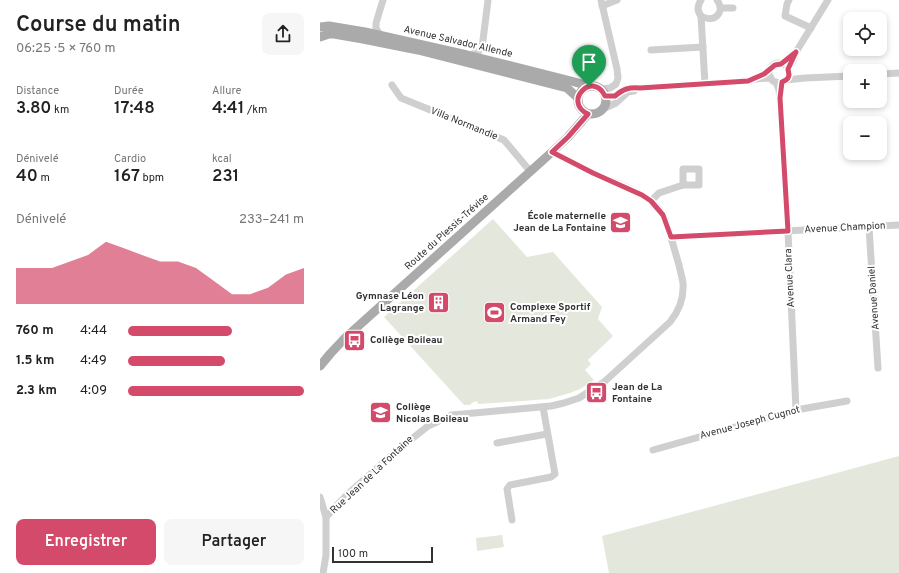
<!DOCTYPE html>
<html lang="fr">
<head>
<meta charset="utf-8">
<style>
  body { margin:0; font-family:Overpass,sans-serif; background:#f6f6f6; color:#222; height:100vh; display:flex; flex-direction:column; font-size:15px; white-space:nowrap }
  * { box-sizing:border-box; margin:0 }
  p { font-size:13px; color:#767676 }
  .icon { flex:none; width:22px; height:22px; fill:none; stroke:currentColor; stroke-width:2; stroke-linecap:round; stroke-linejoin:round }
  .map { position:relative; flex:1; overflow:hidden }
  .drawer { display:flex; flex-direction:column; background:#fff; width:320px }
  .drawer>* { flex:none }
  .buttons { position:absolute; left:523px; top:12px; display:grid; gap:8px }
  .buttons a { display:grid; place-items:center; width:44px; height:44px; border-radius:8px; background:#fff; box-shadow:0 2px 6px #0003; font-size:20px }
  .scale { position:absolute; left:12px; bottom:10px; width:101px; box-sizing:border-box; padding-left:4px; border:2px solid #323232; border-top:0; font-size:11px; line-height:14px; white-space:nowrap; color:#323232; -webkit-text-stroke:3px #fff; paint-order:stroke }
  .pin { position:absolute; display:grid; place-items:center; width:34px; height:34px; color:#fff; margin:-41px -17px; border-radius:50% 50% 50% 0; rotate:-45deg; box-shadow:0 0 4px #0007 }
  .pin .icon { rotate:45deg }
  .round { display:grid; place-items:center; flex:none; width:42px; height:42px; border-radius:8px; background:#f6f6f6 }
  .headline { display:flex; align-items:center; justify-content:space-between; height:68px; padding:0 16px }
  h1 { font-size:22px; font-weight:600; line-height:30px }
  .stats { display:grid; grid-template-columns:repeat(3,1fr); gap:6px; height:68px; padding:4px 16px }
  .stats div { display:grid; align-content:center }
  .stats b { font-size:17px; font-weight:600 }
  .stats small { font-size:11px; font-weight:400 }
  .stats p { font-size:11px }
  .chart { height:112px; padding:8px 16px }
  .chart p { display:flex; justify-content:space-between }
  .chart svg { width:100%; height:72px; margin-top:4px; fill:#d34a6a; opacity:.7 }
  .cta { display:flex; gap:8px; margin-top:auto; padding:8px 16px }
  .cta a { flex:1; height:46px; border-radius:8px; background:#d34a6a; color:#fff; font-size:16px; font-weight:600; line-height:46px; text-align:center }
  .cta a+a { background:#f6f6f6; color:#222 }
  ul { padding:0 16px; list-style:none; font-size:13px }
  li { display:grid; grid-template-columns:64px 48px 1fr; align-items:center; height:30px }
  li i { height:10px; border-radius:5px; background:#d34a6a }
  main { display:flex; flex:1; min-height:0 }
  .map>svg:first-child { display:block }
</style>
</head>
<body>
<main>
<section class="drawer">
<div class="headline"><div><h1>Course du matin</h1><p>06:25 · 5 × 760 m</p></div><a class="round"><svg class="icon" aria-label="share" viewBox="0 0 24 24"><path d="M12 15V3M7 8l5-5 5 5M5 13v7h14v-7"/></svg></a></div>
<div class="stats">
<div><p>Distance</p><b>3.80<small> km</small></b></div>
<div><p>Durée</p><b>17:48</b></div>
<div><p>Allure</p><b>4:41<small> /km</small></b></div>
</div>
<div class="stats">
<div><p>Dénivelé</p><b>40<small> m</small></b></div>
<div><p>Cardio</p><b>167<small> bpm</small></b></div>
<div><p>kcal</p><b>231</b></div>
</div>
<div class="chart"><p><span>Dénivelé</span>233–241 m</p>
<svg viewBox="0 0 160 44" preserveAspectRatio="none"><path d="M0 44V22L10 22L20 22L30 18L40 14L50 6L60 10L70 14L80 18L90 18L100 22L110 30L120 38L130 38L140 34L150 26L160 22V44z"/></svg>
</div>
<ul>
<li><b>760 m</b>4:44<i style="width:59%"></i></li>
<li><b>1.5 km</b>4:49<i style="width:55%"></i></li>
<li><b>2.3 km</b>4:09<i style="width:100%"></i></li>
</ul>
<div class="cta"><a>Enregistrer</a><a>Partager</a></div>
</section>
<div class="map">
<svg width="579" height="573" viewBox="0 0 579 573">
  <rect width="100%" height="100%" fill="#fff"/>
  <!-- green -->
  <g fill="#e4e8dc">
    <polygon points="173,219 207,257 233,252 282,307 278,319 293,336 268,360 271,364 265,370 274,380 260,389 250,393 229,399 159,404 156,401 152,403 150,405 144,405 64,317"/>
    <polygon points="579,456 579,573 289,573 282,536 498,478"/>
    <polygon points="182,535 184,547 157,551 156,538"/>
  </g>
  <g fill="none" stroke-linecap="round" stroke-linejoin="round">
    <!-- minor -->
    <g stroke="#cfcfcf" stroke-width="7">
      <polyline points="281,0 297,69 298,78 296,84 290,88 281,89"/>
      <path d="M381,0C377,6 377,11 381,16L385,84"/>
      <polyline points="469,0 467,4 465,16 491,28"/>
      <polyline points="282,6 297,0"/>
      <polyline points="401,8 413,8"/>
      <path d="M381,16C394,24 406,12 397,0"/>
      <polyline points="60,35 56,28 56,23 63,0"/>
      <polyline points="331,50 383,47"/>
      <polyline points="149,55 157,53 162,48 168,0"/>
      <circle cx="459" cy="73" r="10"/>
      <polyline points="468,69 473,61 476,52 508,0"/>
      <polyline points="560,74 579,73"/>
      <polyline points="466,80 485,78 530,76"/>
      <polyline points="456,82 459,90 460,98 462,83"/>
      <polyline points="72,85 81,98 184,140 210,171"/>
      <path d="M285,96H295C303,89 309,87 320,88C351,86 382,84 413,82C426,81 438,78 451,78"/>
      <polyline points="460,98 468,231 476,410"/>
      <polyline points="283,109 296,103 308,92 314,91"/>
      <rect x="363" y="169" width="16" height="16"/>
      <polyline points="331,201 339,193 363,185"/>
      <polyline points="549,227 558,368"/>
      <polyline points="351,237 579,225"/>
      <polyline points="177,443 227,434"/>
      <polyline points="333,450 476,410 527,401"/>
      <polyline points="0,497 6,517 6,555 3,573"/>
      <path d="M6,517L20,502L29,493L79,449L108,426L132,415L231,406L244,403L259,398L284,382L350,322C359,311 364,297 363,283C362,277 360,270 359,265C355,252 352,239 347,226C346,223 345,218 343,215C331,193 295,183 273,173C259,166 246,159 232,152"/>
      <polyline points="192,520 187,489 190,485 231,477 235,474 223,407"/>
    </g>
    <!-- major -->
    <g stroke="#aaa" stroke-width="9">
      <polyline points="0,27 9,26 45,32 147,55 251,81 269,86"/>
      <polyline points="0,37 9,34 14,34 43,39 98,50 247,88 258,98"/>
      <circle cx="272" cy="100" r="14"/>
      <polyline points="0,366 10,354 25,338 232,152 248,137 268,114"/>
    </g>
  </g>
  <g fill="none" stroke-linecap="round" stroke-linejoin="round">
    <defs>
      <path id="route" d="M476,52L468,69L469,75L468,78L466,80L462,82L460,98L468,231L351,237L343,215L331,201L322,195L273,173L232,152L248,137L268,114C242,102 273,70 285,96H295C303,89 309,87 320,88L428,81L444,74L455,65L461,64Z"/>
    </defs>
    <!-- route casing -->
    <use href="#route" stroke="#fff" stroke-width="8"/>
    <!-- route -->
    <use href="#route" stroke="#d34a6a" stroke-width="5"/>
  </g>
  <!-- icons -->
  <defs>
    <symbol id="school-square" viewBox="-11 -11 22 22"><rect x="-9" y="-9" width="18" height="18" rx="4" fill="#d34a6a" stroke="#fff"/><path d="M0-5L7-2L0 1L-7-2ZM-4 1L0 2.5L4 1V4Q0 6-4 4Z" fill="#fff"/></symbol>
    <symbol id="building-square" viewBox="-11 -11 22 22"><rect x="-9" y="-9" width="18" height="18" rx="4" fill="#d34a6a" stroke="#fff"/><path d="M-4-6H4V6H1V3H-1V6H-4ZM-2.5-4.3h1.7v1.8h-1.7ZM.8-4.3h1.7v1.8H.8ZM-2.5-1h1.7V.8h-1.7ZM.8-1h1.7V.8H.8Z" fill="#fff"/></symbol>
    <symbol id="stadium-square" viewBox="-11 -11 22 22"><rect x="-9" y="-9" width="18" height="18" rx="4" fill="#d34a6a" stroke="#fff"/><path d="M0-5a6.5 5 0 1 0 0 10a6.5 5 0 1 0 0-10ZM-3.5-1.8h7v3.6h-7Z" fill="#fff"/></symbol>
    <symbol id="bus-square" viewBox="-11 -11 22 22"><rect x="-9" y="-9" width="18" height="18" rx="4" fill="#d34a6a" stroke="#fff"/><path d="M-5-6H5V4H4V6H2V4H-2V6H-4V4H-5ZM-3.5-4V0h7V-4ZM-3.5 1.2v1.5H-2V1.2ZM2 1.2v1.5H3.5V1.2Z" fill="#fff"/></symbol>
  </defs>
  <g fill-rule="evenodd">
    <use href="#school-square" x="288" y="210" width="25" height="25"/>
    <use href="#building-square" x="106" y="290" width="25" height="25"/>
    <use href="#stadium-square" x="162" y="300" width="25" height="25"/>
    <use href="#bus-square" x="22" y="328" width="25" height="25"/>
    <use href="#bus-square" x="264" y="380" width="25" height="25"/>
    <use href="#school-square" x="48" y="400" width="25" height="25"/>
  </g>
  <g text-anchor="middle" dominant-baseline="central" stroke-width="4" stroke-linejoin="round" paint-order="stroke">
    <!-- street labels -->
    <g font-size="10" fill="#323232" stroke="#fff">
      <text transform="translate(138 42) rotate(13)">Avenue Salvador Allende</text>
      <text transform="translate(144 124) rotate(22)">Villa Normandie</text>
      <text transform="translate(525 228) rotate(-3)">Avenue Champion</text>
      <text transform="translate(127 232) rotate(-42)">Route du Plessis-Trévise</text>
      <text transform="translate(470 278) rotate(-93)">Avenue Clara</text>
      <text transform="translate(554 298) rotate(-94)">Avenue Daniel</text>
      <text transform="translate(430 423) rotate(-15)">Avenue Joseph Cugnot</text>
      <text transform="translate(52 475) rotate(-43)">Rue Jean de La Fontaine</text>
    </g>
    <!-- poi labels -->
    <g font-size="10" font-weight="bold" fill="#323232" stroke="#fff" text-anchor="start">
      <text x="286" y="216" text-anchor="end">École maternelle<tspan x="286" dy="12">Jean de La Fontaine</tspan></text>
      <text x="104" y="296" text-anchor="end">Gymnase Léon<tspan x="104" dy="12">Lagrange</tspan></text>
      <text x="190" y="307">Complexe Sportif<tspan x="190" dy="12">Armand Fey</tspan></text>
      <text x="50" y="340">Collège Boileau</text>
      <text x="292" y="387">Jean de La<tspan x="292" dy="12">Fontaine</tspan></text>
      <text x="76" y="407">Collège<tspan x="76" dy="12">Nicolas Boileau</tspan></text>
    </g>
  </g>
</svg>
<div class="buttons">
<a><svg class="icon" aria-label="locate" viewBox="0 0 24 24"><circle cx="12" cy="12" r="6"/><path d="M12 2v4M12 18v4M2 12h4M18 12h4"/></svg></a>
<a>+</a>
<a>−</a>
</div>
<div class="scale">100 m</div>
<div class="pin" style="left:269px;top:86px;background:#1e9e55"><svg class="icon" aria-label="arrive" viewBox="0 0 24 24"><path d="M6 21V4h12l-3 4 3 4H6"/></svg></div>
</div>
</main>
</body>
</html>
